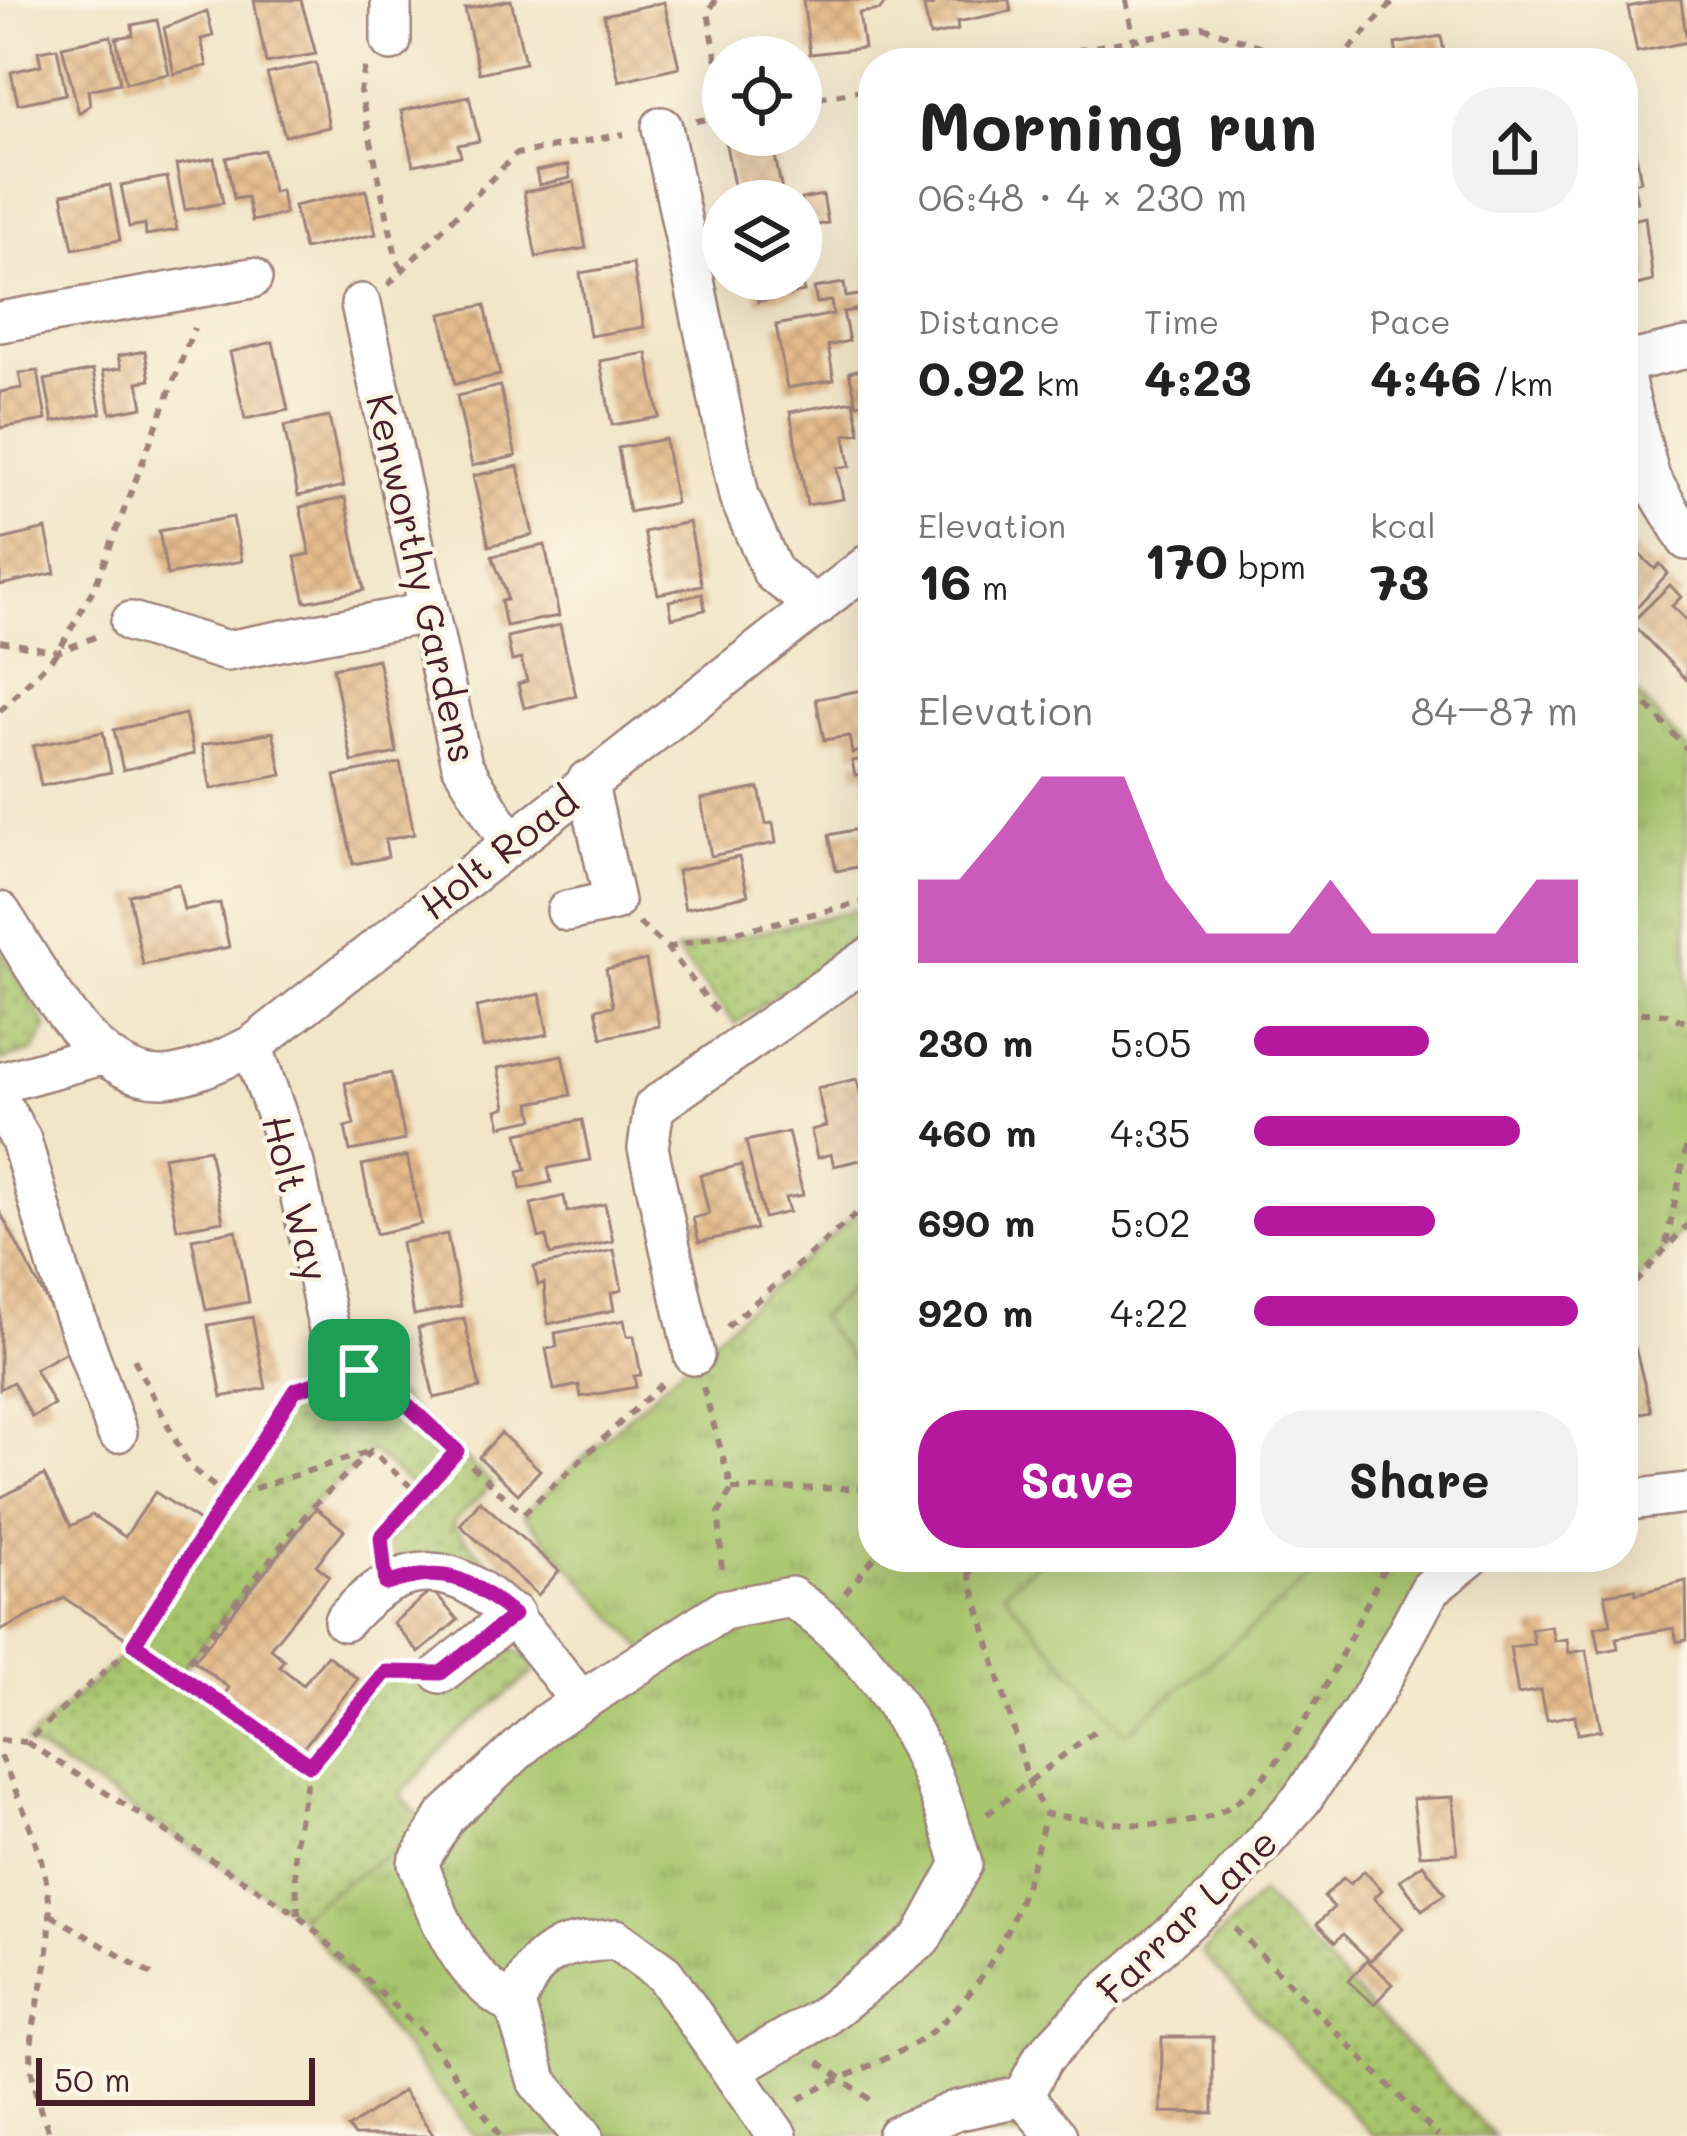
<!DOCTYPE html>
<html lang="en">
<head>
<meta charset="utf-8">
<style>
  body { margin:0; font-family:Mali,sans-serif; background:#f2f2f2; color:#222; height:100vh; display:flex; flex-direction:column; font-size:45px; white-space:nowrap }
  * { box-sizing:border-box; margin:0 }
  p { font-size:39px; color:#767676 }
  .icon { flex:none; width:66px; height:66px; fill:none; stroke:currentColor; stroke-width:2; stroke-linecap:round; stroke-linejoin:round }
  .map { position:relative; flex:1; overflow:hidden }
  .sheet { position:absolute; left:858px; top:48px; width:780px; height:1524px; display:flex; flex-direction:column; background:#fff; border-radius:48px; box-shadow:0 12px 48px #0002 }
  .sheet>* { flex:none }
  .fabs { position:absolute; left:702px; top:36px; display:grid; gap:24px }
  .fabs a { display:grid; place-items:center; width:120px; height:120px; border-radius:50%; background:#fff; box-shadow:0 12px 48px #0002; font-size:60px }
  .scale { position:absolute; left:36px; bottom:30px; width:279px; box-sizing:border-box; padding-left:12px; border:6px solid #4a1f2b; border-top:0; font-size:33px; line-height:42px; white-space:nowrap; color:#4a1f2b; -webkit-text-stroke:9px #fcf5e5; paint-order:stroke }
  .pin { position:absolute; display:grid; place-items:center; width:102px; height:102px; color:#fff; margin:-51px; border-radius:24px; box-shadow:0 6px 18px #0006 }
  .round { display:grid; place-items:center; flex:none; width:126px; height:126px; border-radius:48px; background:#f2f2f2 }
  .summary { display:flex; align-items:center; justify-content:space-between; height:204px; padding:0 60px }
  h1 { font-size:66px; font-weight:700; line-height:90px }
  .metrics { display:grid; grid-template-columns:repeat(3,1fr); gap:18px; height:204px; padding:12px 60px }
  .metrics div { display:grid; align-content:center }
  .metrics b { font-size:51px; font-weight:700 }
  .metrics small { font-size:33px; font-weight:400 }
  .metrics p { font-size:33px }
  .chart { height:336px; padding:24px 60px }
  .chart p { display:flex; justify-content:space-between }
  .chart svg { width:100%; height:216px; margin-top:12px; fill:#b5179e; opacity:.7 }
  .cta { display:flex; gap:24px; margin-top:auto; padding:24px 60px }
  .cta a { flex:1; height:138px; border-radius:48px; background:#b5179e; color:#fff; font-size:48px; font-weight:700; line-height:138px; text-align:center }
  .cta a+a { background:#f2f2f2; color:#222 }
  ul { padding:0 60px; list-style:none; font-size:39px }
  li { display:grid; grid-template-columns:192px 144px 1fr; align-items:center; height:90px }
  li i { height:30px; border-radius:15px; background:#b5179e }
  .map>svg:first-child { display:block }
</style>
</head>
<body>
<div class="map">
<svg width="1687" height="2136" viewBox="0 0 1687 2136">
  <defs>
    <pattern id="grass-dots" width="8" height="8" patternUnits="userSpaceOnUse" patternTransform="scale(3)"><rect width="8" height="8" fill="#a9c66e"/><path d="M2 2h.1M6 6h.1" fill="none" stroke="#8ca05b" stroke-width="1.8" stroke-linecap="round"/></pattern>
    <pattern id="park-tufts" width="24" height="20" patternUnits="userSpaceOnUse" patternTransform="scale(3)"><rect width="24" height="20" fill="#a9c66e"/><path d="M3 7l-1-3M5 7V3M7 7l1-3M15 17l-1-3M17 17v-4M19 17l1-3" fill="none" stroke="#8ca05b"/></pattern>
    <pattern id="building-cross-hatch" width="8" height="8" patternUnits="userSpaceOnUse" patternTransform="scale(3)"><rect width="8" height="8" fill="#e4bb8c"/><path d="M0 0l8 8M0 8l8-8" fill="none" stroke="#c5a079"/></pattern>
  </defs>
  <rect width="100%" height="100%" fill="#fcf5e5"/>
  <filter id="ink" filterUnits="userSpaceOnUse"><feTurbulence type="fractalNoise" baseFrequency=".00833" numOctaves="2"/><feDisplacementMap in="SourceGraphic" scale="24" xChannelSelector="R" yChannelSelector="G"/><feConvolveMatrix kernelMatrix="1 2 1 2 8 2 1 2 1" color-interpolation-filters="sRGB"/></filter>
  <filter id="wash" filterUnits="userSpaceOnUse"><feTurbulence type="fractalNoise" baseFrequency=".004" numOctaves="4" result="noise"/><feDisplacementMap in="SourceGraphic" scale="48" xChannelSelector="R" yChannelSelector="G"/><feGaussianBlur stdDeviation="2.7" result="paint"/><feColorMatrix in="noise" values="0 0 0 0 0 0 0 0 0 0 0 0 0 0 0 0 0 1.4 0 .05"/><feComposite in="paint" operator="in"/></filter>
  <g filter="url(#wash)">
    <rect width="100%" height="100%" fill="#f2e5c8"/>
    <!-- grass -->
    <g fill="url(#grass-dots)" stroke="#7a724c" stroke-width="3">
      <polygon points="873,906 873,929 735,1024 676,951"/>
      <polygon points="0,947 47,1027 34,1051 0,1061"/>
      <polygon points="359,1370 398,1396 492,1484 452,1524 497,1573 488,1577 395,1559 386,1543 425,1499 371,1451 314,1505 178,1675 310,1765 386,1672 441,1673 460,1690 512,1648 534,1662 533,1673 452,1738 400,1795 429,1827 298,1915 26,1742 135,1644 295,1390"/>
      <polygon points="1261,1894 1494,2136 1374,2136 1201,1953"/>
    </g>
    <!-- park -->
    <g fill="url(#park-tufts)" stroke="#7a724c" stroke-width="3">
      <polygon points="1623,679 1687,749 1687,1225 1623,1296"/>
      <polygon points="873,1199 873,1557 1470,1557 1301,1800 1043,2058 1032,2136 474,2136 298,1915 417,1834 650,1656 523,1514 694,1355"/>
    </g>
    <!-- garden -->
    <g fill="#a9c66e" stroke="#7a724c" stroke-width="3">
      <polygon points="873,1271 873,1387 818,1317"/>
      <polygon points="1044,1557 1335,1557 1126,1733 1003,1592"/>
    </g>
    <g id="blocks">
      <!-- building -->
      <g fill="url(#building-cross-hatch)">
        <polygon points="254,0 301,0 316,54 266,63"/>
        <polygon points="511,0 525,63 479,73 465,9"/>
        <polygon points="803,0 887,0 880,10 859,13 864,48 810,54"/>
        <polygon points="932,0 1009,0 1011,11 957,22 958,30 930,36 924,7 933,5"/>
        <polygon points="1662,0 1681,0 1687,42 1637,52 1628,7"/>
        <polygon points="664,2 679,67 619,81 604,15"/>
        <polygon points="207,11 213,36 201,39 207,66 174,74 164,28"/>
        <polygon points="157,20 169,74 126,83 116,38 133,35 132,25"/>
        <polygon points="111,36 120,83 88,90 90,105 79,113 62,46"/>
        <polygon points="1441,36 1446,63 1398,63 1395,44"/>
        <polygon points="57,48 66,94 18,104 11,72 41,65 38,51"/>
        <polygon points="316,63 329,127 285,136 267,74"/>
        <polygon points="469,96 479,141 458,145 461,156 413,165 401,111"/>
        <polygon points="724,135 790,135 792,147 774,151 784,201 737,201"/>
        <polygon points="1634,145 1641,181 1633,183 1637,202 1623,205 1623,147"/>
        <polygon points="264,150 273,192 281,190 285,214 252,221 247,197 234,199 226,158"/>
        <polygon points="214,158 223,203 185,210 176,165"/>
        <polygon points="568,165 570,178 539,185 536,171"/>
        <polygon points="167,177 177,230 146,235 145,224 129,227 121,185"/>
        <polygon points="574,182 586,248 536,257 524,192"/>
        <polygon points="110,185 120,240 73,249 62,194"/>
        <polygon points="366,190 376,234 304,249 294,206"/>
        <polygon points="823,195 828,223 801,228 801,199"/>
        <polygon points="1645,217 1653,281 1623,288 1623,222"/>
        <polygon points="633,264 644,327 590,336 580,273"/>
        <polygon points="753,279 801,279 804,292 758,302"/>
        <polygon points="844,283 846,297 864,294 866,308 843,312 849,341 828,346 834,380 787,388 776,325 833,314 831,301 817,303 814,288"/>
        <polygon points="485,305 500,375 455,384 441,314"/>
        <polygon points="273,342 288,410 245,419 230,352"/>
        <polygon points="145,351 150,380 138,382 143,407 111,413 103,371 121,368 118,356"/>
        <polygon points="647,353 659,417 612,425 600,361"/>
        <polygon points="873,366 873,400 857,404 849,372"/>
        <polygon points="93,370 101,413 53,422 45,380"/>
        <polygon points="38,371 46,420 0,428 0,392 22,388 19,373"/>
        <polygon points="500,386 516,456 472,466 457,396"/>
        <polygon points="854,401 860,433 845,435 850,466 837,468 843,499 807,505 790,412"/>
        <polygon points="329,417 344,486 298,496 284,426"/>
        <polygon points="665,439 676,503 629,512 618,448"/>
        <polygon points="518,466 533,535 489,546 473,476"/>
        <polygon points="345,498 364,590 305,602 295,557 310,554 300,507"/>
        <polygon points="233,517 242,561 167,575 159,531"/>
        <polygon points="689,522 702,585 658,594 644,532"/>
        <polygon points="46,529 55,573 0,585 0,540"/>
        <polygon points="1623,539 1655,569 1660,564 1668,573 1632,612 1623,603"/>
        <polygon points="545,545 559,616 506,626 501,601 507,600 505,589 492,556"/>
        <polygon points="1670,585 1681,597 1672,606 1687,621 1687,680 1631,623"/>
        <polygon points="702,594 705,610 672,618 669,601"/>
        <polygon points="560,625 576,696 524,708 518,684 527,681 521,659 512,661 507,637"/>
        <polygon points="378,659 397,753 352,762 333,668"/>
        <polygon points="873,677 873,749 852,753 849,736 824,740 816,699 867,689 865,679"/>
        <polygon points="185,714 194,754 123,770 114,730"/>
        <polygon points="103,732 111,772 41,786 33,746"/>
        <polygon points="273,732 282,775 211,789 202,745"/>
        <polygon points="873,758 873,813 871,814 864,774 855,775 852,761"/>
        <polygon points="400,763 414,834 385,840 388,857 353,864 335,776"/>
        <polygon points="759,788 766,824 773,823 776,843 711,856 701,799"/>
        <polygon points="873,826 873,864 836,871 829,835"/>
        <polygon points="739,857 748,895 685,909 677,871"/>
        <polygon points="178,884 184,910 220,903 229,947 143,965 129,895"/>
        <polygon points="646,960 659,1026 602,1038 596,1009 613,1006 606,969"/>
        <polygon points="540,994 548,1034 483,1047 476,1007"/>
        <polygon points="873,1037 873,1092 871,1093 861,1040"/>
        <polygon points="562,1055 571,1095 530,1103 534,1119 501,1126 497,1110 506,1107 498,1068"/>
        <polygon points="391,1073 405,1140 350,1151 345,1127 354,1125 345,1083"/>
        <polygon points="857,1079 872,1143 866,1144 869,1158 834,1166 831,1154 817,1158 811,1130 826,1126 817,1088"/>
        <polygon points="582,1120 590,1160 548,1168 551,1182 521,1189 518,1172 526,1170 518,1133"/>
        <polygon points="788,1132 803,1195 785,1198 789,1212 764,1218 746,1141"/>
        <polygon points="209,1149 223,1221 177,1229 163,1157"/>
        <polygon points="407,1156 421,1224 376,1234 362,1165"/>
        <polygon points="741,1165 756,1229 699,1242 693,1218 709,1214 700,1175"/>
        <polygon points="564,1196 567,1212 605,1204 613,1241 550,1255 546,1236 539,1238 531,1204"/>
        <polygon points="0,1212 72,1349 35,1369 54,1405 32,1417 13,1382 0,1389"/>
        <polygon points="236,1230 249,1302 206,1310 192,1239"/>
        <polygon points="447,1234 461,1306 414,1315 401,1243"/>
        <polygon points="614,1250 622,1290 611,1293 614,1310 548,1324 544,1283 538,1285 534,1267"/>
        <polygon points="252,1317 266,1388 222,1397 208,1325"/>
        <polygon points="464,1318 480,1388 434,1398 418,1328"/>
        <polygon points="624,1320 627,1336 634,1336 641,1375 634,1376 636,1387 581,1397 579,1385 554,1390 546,1349 557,1347 555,1333"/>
        <polygon points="1635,1347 1651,1411 1623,1417 1623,1350"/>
        <polygon points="501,1433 540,1470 518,1494 479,1457"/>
        <polygon points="44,1475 71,1526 92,1515 125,1537 155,1492 210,1528 135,1644 64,1598 0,1631 0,1498"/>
        <polygon points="480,1501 559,1571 538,1595 460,1525"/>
        <polygon points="316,1508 344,1530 316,1565 329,1576 270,1648 284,1660 279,1666 303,1685 327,1655 358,1679 300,1752 237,1702 231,1710 219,1701 229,1688 194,1661"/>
        <polygon points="1686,1581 1687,1640 1677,1642 1674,1628 1616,1638 1618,1648 1600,1652 1595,1627 1611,1624 1605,1594 1635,1589 1636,1594"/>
        <polygon points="432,1590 458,1620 419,1653 393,1623"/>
        <polygon points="1551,1626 1554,1641 1567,1639 1569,1653 1586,1650 1601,1730 1578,1734 1575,1715 1547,1720 1541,1690 1518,1694 1510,1647 1534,1644 1531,1629"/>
        <polygon points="1453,1797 1457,1853 1420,1855 1413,1799"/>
        <polygon points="1423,1864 1445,1894 1422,1910 1400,1880"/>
        <polygon points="1364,1871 1382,1890 1374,1898 1403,1928 1370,1961 1343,1934 1335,1942 1317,1924 1334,1907 1324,1897 1343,1878 1350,1884"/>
        <polygon points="1367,1960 1393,1984 1374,2004 1349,1981"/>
        <polygon points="1162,2037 1213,2037 1213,2113 1161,2112"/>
        <polygon points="403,2091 434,2136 354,2136 348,2128"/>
      </g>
    </g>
  </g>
  <g filter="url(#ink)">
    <use href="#blocks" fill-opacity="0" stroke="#9e827a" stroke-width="3"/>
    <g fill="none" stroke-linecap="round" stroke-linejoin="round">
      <defs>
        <g id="minor">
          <polyline points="391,41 391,0"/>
          <polyline points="662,127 739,496 773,573 817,606"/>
          <polyline points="361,304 462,765 509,842"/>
          <polyline points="0,322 252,278"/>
          <polyline points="1623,363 1687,348"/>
          <polyline points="1623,374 1650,478 1687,540"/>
          <polyline points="131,622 227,651 426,613"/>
          <polyline points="567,911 614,901 587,781"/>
          <path d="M0,912C36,965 90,1081 164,1077C195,1075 225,1058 252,1046L873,561"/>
          <polyline points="252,1046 294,1164 334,1353"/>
          <polyline points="0,1083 101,1055"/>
          <polyline points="0,1103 21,1140 60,1274 117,1432"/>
          <polyline points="694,1355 648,1148 654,1107 873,955"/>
          <polyline points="1623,1501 1687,1493"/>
          <path d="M344,1621C443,1507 519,1621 580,1701"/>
          <polyline points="441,1673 514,1614"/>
          <path d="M515,2005C463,1982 436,1914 418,1863L445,1817L546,1724L723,1610L791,1597C890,1663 930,1753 962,1864L921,1939L822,2018L734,2068"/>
          <polyline points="1023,2096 1043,2058 1102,1996 1216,1896 1301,1800 1374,1693 1430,1589 1470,1557"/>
          <polyline points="1023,2096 1057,2136"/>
          <path d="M583,2136L538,2082L515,2005C538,1947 558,1945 616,1939L664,1974L777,2136"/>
          <polyline points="897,2136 955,2111 1023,2096"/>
        </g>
      </defs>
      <!-- minor casing -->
      <use href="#minor" stroke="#9e827a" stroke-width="44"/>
      <!-- path -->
      <g stroke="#9e827a" stroke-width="6" stroke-dasharray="9 9" stroke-linecap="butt">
        <polyline points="716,0 708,12 723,95"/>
        <polyline points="1126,0 1134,40"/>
        <polyline points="1007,63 1203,27 1310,63"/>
        <polyline points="1337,63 1395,0"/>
        <polyline points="365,68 360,91 397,261 405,273"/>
        <polyline points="801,101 873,88"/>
        <polyline points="696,121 723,116"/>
        <polyline points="388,285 516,154 624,134"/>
        <polyline points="0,641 58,652 100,635"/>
        <polyline points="1623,679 1687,749"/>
        <polyline points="0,711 58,652 95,586 194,328"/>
        <polyline points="639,923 667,948 721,1017"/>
        <polyline points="667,948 873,900"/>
        <polyline points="1623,1012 1666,1014 1687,1023"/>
        <polyline points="1666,1244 1687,1144"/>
        <polyline points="1623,1296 1687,1225"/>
        <polyline points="727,1327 873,1199"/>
        <polyline points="134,1359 189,1466 227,1497 371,1451"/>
        <polyline points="362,1372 398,1396 523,1514 667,1379"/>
        <polyline points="315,1384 295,1390 135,1644 26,1742 298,1915 425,2035 501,2136"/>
        <polyline points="703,1387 732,1489 719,1513 722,1576"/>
        <polyline points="732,1489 873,1488"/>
        <polyline points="382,1550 381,1537 457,1451"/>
        <path d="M958,1557L969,1574L1030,1786L1046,1814C1098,1821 1150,1831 1201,1819C1285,1800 1352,1628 1390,1557"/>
        <polyline points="969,1574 983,1557"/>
        <polyline points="845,1593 875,1557"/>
        <polyline points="135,1644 309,1765"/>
        <polyline points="177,1675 314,1505 371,1451 419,1494"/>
        <polyline points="0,1740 26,1742"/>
        <path d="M0,1756C21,1801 50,1866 50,1917C50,2007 7,2040 51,2136"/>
        <polyline points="987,1814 1096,1730"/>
        <polyline points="51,1915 159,1979"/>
        <polyline points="298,1915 294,1847 310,1765 386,1672 404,1672"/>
        <polyline points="1235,1928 1438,2136"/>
        <polyline points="819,2062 876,2104"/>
        <path d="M799,2099C838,2077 898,2058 931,2032C998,1978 1026,1894 1046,1814"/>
      </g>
      <!-- minor -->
      <use href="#minor" stroke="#fff" stroke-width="39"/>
    </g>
  </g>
  <g fill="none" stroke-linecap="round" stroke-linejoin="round" filter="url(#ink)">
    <defs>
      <path id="route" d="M359,1370L398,1396L457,1451L381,1537L386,1584C446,1565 467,1577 514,1615L441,1673L386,1672L310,1765L134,1644L295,1390Z"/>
    </defs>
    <!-- route casing -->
    <use href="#route" stroke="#fff" stroke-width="24"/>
    <!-- route -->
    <use href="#route" stroke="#b5179e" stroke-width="15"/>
  </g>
  <g text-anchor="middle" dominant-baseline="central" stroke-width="9" stroke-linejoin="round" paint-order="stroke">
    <!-- street labels -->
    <g font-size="39" fill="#4a1f2b" stroke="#fcf5e5">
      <text transform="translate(423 578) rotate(77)">Kenworthy Gardens</text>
      <text transform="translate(498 852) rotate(-38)">Holt Road</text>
      <text transform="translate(297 1198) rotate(76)">Holt Way</text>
      <text transform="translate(1186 1915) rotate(-44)">Farrar Lane</text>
    </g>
  </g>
</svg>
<div class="fabs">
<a><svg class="icon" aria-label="locate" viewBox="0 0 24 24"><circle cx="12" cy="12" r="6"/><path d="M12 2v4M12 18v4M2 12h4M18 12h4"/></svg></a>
<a><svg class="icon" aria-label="layers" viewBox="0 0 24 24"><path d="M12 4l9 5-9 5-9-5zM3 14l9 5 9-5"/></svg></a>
</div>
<div class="scale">50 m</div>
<div class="pin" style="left:359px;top:1370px;background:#1e9e55"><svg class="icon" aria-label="arrive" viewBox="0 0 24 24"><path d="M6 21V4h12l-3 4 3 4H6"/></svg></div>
<section class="sheet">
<div class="summary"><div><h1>Morning run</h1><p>06:48 · 4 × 230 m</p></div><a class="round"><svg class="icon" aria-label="share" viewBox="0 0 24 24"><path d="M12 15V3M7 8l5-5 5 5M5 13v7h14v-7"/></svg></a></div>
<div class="metrics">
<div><p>Distance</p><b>0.92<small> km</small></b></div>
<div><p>Time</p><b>4:23</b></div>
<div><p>Pace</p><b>4:46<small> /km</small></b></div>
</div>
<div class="metrics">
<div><p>Elevation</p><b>16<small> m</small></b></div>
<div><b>170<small> bpm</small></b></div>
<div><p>kcal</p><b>73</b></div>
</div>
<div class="chart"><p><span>Elevation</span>84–87 m</p>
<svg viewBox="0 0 160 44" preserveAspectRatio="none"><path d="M0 44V27L10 27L20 17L30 6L40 6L50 6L60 27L70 38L80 38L90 38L100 27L110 38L120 38L130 38L140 38L150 27L160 27V44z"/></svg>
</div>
<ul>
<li><b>230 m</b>5:05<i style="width:54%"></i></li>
<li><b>460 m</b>4:35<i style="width:82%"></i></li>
<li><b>690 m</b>5:02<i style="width:56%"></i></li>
<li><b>920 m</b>4:22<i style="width:100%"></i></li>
</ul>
<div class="cta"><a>Save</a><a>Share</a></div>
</section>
</div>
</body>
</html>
